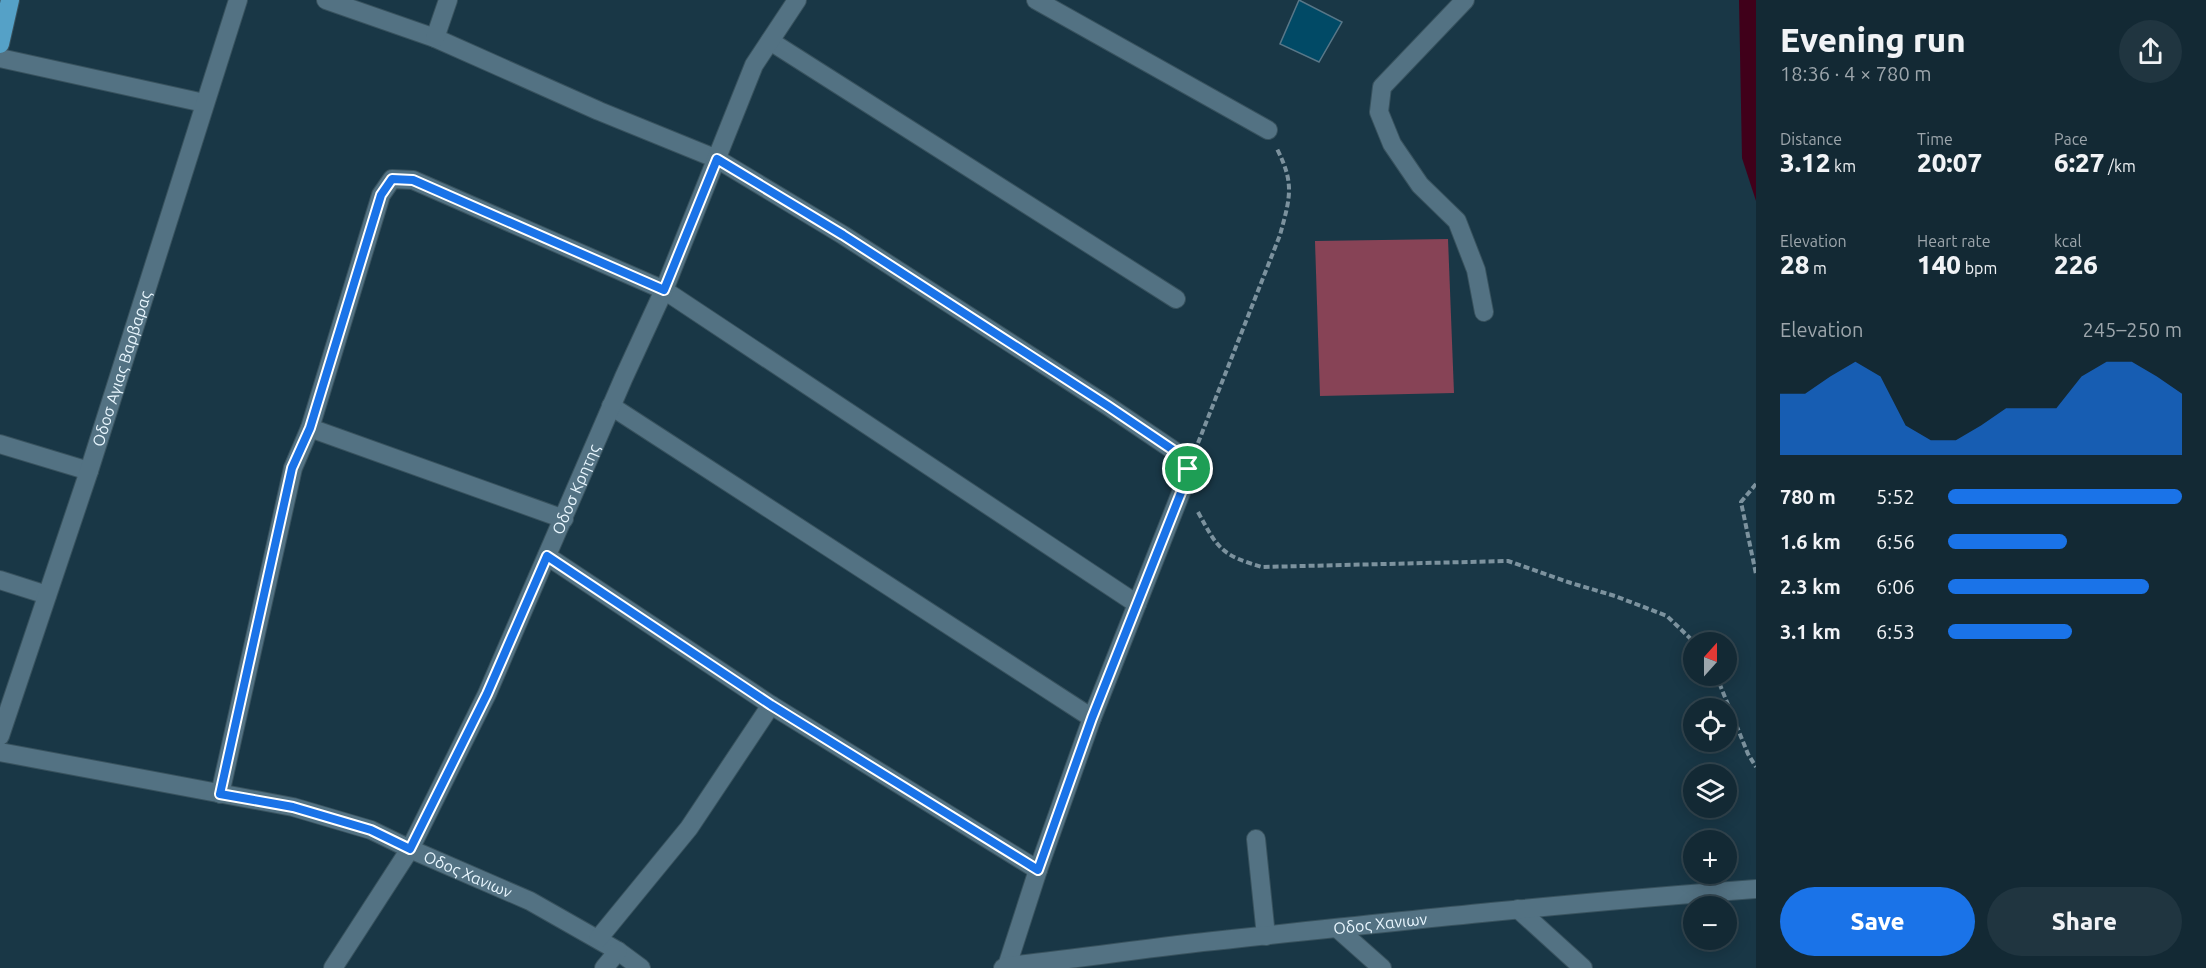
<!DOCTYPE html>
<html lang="en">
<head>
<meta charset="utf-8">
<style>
  body { margin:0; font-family:Ubuntu,sans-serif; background:#203540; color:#f1f3f6; height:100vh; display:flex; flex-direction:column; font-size:22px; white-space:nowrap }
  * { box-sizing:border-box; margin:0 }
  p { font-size:20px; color:#9da6ac }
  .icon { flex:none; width:33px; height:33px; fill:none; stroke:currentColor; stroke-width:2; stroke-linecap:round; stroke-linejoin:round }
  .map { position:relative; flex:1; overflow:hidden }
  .panel { display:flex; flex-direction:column; background:#132934; width:450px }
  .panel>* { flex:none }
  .needle { width:39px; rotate:21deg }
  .fabs { position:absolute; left:1683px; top:632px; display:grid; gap:12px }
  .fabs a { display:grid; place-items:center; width:54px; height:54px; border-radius:50%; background:#132934; box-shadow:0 3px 15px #0003,0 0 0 2px #32454f; font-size:30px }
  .pin { position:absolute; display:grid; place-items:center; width:51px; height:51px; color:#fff; margin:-26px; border:3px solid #fff; border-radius:50%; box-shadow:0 2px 6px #0007 }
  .round { display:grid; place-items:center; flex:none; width:63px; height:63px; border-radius:32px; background:#203540 }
  .headline { display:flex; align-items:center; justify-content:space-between; height:102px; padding:0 24px }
  h1 { font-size:33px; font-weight:800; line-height:45px }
  .stats { display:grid; grid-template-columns:repeat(3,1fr); gap:9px; height:102px; padding:6px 24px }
  .stats div { display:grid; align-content:center }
  .stats b { font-size:26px; font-weight:800 }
  .stats small { font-size:16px; font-weight:400 }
  .stats p { font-size:16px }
  .chart { height:168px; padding:12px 24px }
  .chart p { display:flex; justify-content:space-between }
  .chart svg { width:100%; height:108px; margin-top:6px; fill:#1a73e8; opacity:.7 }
  .cta { display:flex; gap:12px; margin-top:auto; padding:12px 24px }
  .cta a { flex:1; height:69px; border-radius:36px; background:#1a73e8; color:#fff; font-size:24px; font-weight:800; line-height:69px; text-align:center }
  .cta a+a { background:#203540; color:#f1f3f6 }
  ul { padding:0 24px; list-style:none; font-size:20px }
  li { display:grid; grid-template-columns:96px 72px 1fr; align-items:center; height:45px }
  li i { height:15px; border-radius:8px; background:#1a73e8 }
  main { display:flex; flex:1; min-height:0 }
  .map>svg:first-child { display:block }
</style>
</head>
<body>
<main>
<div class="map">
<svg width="1756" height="968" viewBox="0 0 1756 968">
  <rect width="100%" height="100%" fill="#193746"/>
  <!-- green -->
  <polygon fill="#874356" points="1448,239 1454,393 1320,396 1315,241"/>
  <!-- water -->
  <polygon fill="#40001a" points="1739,0 1756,0 1756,201 1742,158"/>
  <!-- building -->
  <polygon fill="#014a66" stroke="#587788" stroke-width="1.5" points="1299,0 1342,22 1319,62 1280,44"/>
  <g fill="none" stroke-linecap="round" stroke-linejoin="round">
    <defs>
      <g id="minor">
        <polyline points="326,0 435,38 599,111 717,159 843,235 1108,406 1179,454 1188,469 1184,485 1092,718 1038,870 1007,966"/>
        <polyline points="1036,0 1268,130"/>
        <polyline points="1465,0 1382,87 1379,112 1392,144 1420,185 1457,221 1476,270 1484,312"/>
        <polyline points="435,38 448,0"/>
        <polyline points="770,41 1176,299"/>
        <polyline points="0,58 204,103"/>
        <polyline points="611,406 1092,718"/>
        <polyline points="310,428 564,519"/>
        <polyline points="0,444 89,471"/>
        <polyline points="547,556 771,705 1038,870"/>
        <polyline points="0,580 47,595"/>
        <path id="s1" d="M0,736L89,471L238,0"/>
        <path id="s2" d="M0,752L293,807L371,830L410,849L530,901L618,951L641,968"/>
        <polyline points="220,794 293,468 310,428 381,195 392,179 413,180 664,290 1137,604"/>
        <polyline points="1256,839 1266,936"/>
        <polyline points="1518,909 1583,968"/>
        <polyline points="1338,929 1382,968"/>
        <polyline points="598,939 689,828 771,705"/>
        <path id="s3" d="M333,968L410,849L487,694L624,377L664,290L754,65L797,0"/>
        <polyline points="604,968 618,951"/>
        <path id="s4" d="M1003,968L1007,966C1079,959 1151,947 1223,940C1401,921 1578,902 1756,889"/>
      </g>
      <polyline id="major" points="0,44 10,0"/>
    </defs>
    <!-- minor casing -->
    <use href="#minor" stroke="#38525e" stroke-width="20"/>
    <!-- major casing -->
    <use href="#major" stroke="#38525e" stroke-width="20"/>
    <!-- path -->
    <g stroke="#7c929e" stroke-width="4" stroke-dasharray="6 3" stroke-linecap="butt">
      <path d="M1198,443L1280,235C1290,198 1295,184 1277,149"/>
      <polyline points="1756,484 1741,502 1756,574"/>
      <path d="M1198,512C1218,549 1221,555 1262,567L1508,561L1571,583L1615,596L1667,616L1694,642"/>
      <polyline points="1716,675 1748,754 1756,767"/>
    </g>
    <!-- minor -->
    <use href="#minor" stroke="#537283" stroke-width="18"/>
    <!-- major -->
    <use href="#major" stroke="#55a1c7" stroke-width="18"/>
  </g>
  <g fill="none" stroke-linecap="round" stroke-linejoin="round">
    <defs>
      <polygon id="route" points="717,159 843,235 1108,406 1179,454 1188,469 1184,485 1092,718 1038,870 771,705 547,556 487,694 410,849 371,830 293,807 220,794 292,468 310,428 381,195 392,179 413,180 664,290"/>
    </defs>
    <!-- route casing -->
    <use href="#route" stroke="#fff" stroke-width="12"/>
    <!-- route -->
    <use href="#route" stroke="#1a73e8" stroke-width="8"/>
  </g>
  <g text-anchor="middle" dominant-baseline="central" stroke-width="4.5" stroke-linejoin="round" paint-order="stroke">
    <!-- street labels -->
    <g font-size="16" fill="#e8f6fe" stroke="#193746">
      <text stroke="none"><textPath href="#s1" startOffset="387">Οδοσ Αγιας Βαρβαρας</textPath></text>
      <text stroke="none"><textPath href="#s3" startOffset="538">Οδοσ Κρητης</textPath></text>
      <text stroke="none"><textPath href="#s2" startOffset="486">Οδος Χανιων</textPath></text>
      <text stroke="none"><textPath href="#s4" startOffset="380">Οδος Χανιων</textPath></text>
    </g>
  </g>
</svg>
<div class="fabs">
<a><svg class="needle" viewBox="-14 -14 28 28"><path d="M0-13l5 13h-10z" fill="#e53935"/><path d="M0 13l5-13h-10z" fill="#9da6ac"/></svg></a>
<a><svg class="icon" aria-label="locate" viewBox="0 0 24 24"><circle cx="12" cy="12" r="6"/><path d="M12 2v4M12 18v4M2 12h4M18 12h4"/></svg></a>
<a><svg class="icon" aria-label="layers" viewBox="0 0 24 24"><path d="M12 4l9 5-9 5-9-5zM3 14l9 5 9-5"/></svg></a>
<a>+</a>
<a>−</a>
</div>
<div class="pin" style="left:1188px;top:469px;background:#1e9e55"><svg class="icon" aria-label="arrive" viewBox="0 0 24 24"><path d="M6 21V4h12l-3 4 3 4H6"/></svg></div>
</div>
<section class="panel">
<div class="headline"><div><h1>Evening run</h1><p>18:36 · 4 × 780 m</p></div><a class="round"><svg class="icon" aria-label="share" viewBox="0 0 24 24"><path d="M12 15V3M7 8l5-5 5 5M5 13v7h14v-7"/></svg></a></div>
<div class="stats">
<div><p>Distance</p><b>3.12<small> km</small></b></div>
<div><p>Time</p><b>20:07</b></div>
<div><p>Pace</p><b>6:27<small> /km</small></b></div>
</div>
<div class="stats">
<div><p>Elevation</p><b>28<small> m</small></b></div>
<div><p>Heart rate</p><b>140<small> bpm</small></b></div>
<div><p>kcal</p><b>226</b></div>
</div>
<div class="chart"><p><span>Elevation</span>245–250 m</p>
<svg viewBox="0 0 160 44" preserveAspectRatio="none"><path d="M0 44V19L10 19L20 12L30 6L40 12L50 32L60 38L70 38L80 32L90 25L100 25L110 25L120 12L130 6L140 6L150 12L160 19V44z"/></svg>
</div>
<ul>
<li><b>780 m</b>5:52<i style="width:100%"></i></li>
<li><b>1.6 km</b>6:56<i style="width:51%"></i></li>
<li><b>2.3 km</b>6:06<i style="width:86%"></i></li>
<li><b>3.1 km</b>6:53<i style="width:53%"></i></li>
</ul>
<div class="cta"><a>Save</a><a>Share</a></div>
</section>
</main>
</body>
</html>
